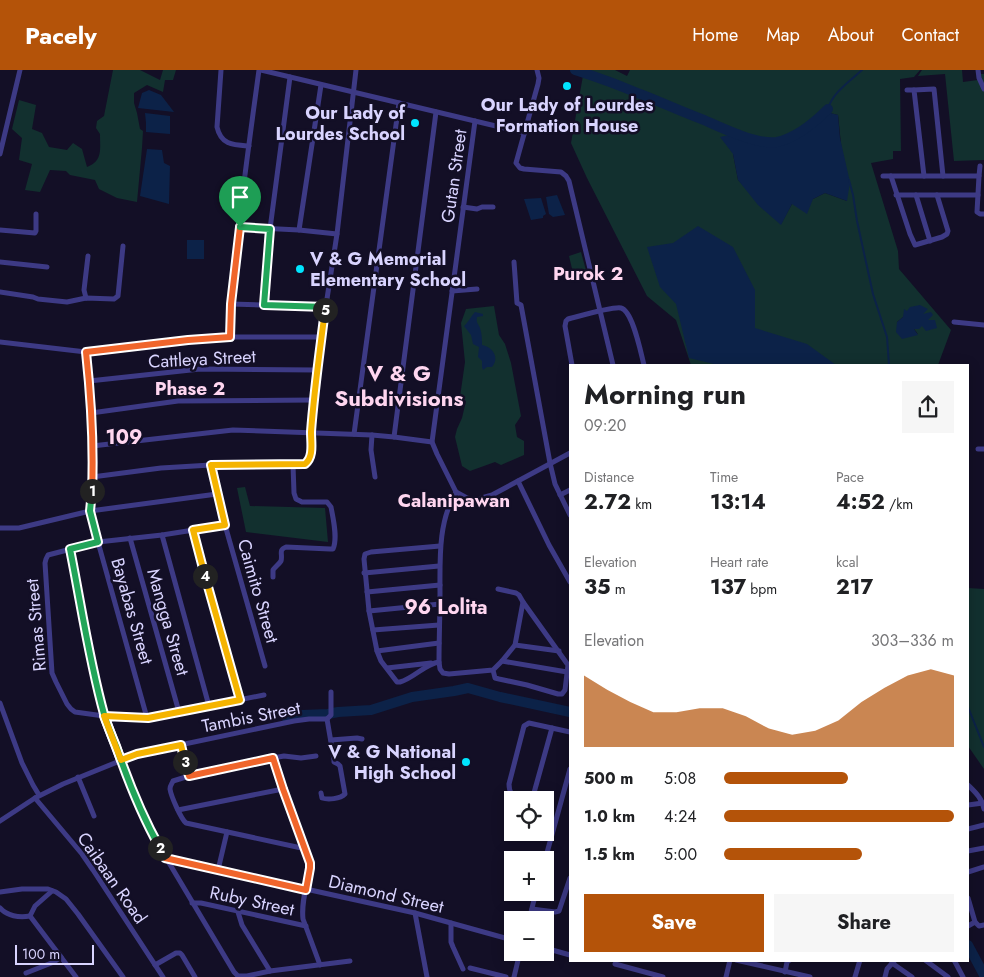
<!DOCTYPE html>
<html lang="en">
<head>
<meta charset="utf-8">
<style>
  body { margin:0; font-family:Jost,sans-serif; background:#f6f6f6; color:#202124; height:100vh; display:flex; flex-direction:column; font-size:19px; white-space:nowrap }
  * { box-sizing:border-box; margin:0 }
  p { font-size:16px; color:#757577 }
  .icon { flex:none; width:28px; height:28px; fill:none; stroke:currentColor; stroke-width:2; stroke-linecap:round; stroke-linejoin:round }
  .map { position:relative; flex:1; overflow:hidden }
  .panel { position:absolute; left:569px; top:294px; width:400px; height:598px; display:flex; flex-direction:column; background:#fff; border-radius:0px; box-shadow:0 2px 12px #0003 }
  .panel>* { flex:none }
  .buttons { position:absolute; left:504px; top:721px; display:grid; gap:10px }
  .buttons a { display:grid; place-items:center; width:50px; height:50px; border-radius:0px; background:#fff; box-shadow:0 2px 12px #0003; font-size:25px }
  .scale { position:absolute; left:15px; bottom:12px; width:79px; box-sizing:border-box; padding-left:5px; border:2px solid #d9d4ff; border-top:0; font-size:14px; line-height:18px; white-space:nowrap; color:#d9d4ff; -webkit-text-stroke:4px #130f26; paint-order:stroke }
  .pin { position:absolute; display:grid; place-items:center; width:42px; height:42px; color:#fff; margin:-51px -21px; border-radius:50% 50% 50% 0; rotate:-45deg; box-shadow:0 0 5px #0007 }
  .pin .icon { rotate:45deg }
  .km { position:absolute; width:25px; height:25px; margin:-12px; border-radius:50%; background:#222; color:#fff; font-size:14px; line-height:25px; text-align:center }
  .round { display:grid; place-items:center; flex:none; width:52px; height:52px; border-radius:0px; background:#f6f6f6 }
  .headline { display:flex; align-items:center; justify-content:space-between; height:85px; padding:0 15px }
  h1 { font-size:28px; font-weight:700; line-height:38px }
  .stats { display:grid; grid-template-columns:repeat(3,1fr); gap:8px; height:85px; padding:5px 15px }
  .stats div { display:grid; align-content:center }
  .stats b { font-size:21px; font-weight:700 }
  .stats small { font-size:14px; font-weight:400 }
  .stats p { font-size:14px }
  .chart { height:140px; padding:10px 15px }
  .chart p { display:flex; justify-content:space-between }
  .chart svg { width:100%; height:90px; margin-top:5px; fill:#b45309; opacity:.7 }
  .button { display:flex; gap:10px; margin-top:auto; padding:10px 15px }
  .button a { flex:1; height:58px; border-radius:0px; background:#b45309; color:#fff; font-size:20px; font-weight:700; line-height:58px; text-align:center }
  .button a+a { background:#f6f6f6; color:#202124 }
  ul { padding:0 15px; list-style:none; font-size:16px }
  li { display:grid; grid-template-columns:80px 60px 1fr; align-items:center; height:38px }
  li i { height:12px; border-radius:6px; background:#b45309 }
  header { display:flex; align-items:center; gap:30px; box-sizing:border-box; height:70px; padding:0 25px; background:#b45309; color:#fff }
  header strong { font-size:24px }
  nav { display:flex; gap:28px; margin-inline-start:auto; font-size:18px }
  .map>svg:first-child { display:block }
</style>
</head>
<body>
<header>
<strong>Pacely</strong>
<nav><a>Home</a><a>Map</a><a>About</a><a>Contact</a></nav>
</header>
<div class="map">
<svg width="984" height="907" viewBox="0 0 984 907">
  <rect width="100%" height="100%" fill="#130f26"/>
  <!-- green -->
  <g fill="#12302f" fill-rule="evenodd">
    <path d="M113,0H140L160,10L163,0H176L173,10H165L163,22L147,15L134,23V33L137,43L140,59L143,61L142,78L137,132L117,128L99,119L95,110L70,105L66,101L50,100L40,122L25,120L32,94L19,90L22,68L12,59L19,30L36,35L32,59L42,63L49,77L67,80L73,73L82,79L87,97C103,91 100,79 100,64L96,58L97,51L104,46Z"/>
    <path d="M584,0H615L627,6L630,0H920L914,7L900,9L901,81H893V89L871,93L898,181L899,199L951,260L938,295H691L676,250L647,226L587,108L571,73ZM830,43L838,45L847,131L825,123L813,129L792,134L781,154L738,110L733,84L738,63L777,75L803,65ZM907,241L922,244L928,250L914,259L918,264L897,252L903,247Z"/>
    <polygon points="922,0 962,0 963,12 978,10 978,4 984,4 984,90 954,91 945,4 918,6"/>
    <polygon points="581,182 587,204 574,207 569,186"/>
    <polygon points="494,236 499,265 505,274 511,293 521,346 515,355 517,367 524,371 524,385 501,395 495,392 470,401 462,396 455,367 457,359 462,348 466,331 460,327 465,292 461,253 466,239"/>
    <polygon points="245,417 250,436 325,438 328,472 246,462 237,418"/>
    <polygon points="968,518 984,519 984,699 968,676"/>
  </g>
  <!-- water -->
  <g fill="#0c2248">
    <polygon points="149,20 161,25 174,42 138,38 142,23"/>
    <polygon points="145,43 170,46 170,64 146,62 146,53"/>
    <polygon points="830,43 838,45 840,68 850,112 847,131 825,123 813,129 807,144 792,134 781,155 758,135 738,110 733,84 720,67 738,63 777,75 803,65"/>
    <polygon points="147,79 162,80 164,93 170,96 169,134 140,126"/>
    <polygon points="557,125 565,145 553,147 549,144 546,127"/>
    <polygon points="541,128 546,144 543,146 543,148 531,150 524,129"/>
    <polygon points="698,156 733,177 755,220 755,258 807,274 836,295 718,295 689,288 676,234 660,217 647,177 673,173"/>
    <rect x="187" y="170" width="17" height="19"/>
    <polygon points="920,235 928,239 923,244 931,242 933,245 928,250 935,250 937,258 926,261 922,256 919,259 914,259 918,265 902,269 896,262 897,252 903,247 904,239 907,241 910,237"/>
    <path d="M475,242L483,244V246L477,247C476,253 478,253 480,258C482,264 482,270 482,275C493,277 500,288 492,297H487L483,300L482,297V291L478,287L479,277L473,274L471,265L464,256C468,253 471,246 475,242Z"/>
  </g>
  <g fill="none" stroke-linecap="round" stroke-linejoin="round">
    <!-- stream -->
    <g stroke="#0c2248" stroke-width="2">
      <path d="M831,45L828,39C832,23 850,11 862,0"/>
      <polyline points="849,110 853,125 857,151 873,224 887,267 889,295"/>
      <polyline points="968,637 984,677"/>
    </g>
    <!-- river -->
    <g stroke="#0c2248" stroke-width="10">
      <path d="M575,0C597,7 619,15 640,24C661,32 682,42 704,50C722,58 757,75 777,72C795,68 815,52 828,39"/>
      <polyline points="286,647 302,645 328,644 338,642 371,640 412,627 454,621 468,618 500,627 570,642"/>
      <polyline points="968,875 984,905"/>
    </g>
    <!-- minor -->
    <g stroke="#3d3a85" stroke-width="5">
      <path d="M221,0L217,57C221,75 233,75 249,76"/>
      <polyline points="261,0 525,63"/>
      <polyline points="537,0 539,8 538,14 516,93 520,98 524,99 561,102 566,106 569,111 613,295"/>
      <polyline points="978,0 979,8 984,19"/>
      <polyline points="907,20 914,20"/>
      <polyline points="475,51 432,372 437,384 456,422 467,428 475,430 492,425 570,383"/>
      <polyline points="0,84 20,0"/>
      <polyline points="883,106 979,106 977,142 980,144 984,144"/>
      <polyline points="891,106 910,164 915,175 942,167 947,164 948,161 937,125"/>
      <polyline points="924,106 914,20 934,19 943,106"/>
      <polyline points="979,106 980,96"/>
      <polyline points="896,125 978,125"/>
      <polyline points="916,125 930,171"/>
      <polyline points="463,137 477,139 482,137 493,137"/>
      <polyline points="240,157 299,160 337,164"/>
      <polyline points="0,160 35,163 36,161 36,144"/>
      <polyline points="299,160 321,15"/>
      <polyline points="0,192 47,197"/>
      <polyline points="514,192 517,233 521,235 550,393 555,414 570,445"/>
      <polyline points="452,221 477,219"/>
      <polyline points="0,222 33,227 38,229 67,232 86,228 114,229 118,226 123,176"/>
      <polyline points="86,228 84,220 88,186"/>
      <polyline points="231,234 326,237"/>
      <polyline points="264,235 270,159 290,7"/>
      <polyline points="954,252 984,255"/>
      <path d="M230,267C234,178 247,88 259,0"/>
      <polyline points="0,272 86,282 188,270 230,267 321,267"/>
      <polyline points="86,282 89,311 92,376 92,407 90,441 98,472 147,648"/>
      <path d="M572,295L565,256L566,251L568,249C577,247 613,236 621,238C633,241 641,284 644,295"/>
      <polyline points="89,311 200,299 316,300"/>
      <polyline points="91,343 178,331 314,330"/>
      <polyline points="354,364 399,33"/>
      <polyline points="372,365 371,380 375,407"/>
      <polyline points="394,367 436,42"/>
      <polyline points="92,376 233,360 372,365 394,367 432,372"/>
      <polyline points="978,379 984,379"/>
      <polyline points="211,395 225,455 265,596"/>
      <polyline points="92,407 161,398 211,395 305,394 309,391 311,386 311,363 316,300 337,164 356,0"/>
      <polyline points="518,411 549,475 570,512"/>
      <path d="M456,422C438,452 440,489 440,523C440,546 439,569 439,592L440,599L443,603L449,604L493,600L502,591L515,575L523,532L568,595L565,620L562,624H558L527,615L499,609L495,608L493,600"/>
      <polyline points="560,425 570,420"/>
      <polyline points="225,455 162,465 98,472 48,485 46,489 45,493 52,603 56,612 67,634 71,639 75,642 104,646 147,648 264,625"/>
      <polyline points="0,458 19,458 90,441 217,424"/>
      <polyline points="193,460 240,630"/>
      <polyline points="162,465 209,636"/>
      <polyline points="130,468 179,642"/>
      <polyline points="70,479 94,601 104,646 121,690 150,760 159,776 234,902 238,906 247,906 270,901 350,891"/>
      <polyline points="364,503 439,496"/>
      <path d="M273,507V500C275,497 279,494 281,491C283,484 278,480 286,477L330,479H333C338,468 333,448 331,437L327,432H302L296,429L294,423L293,395"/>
      <polyline points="498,519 516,523 519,525 523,532"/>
      <polyline points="367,522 440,515"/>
      <polyline points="369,541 440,534"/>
      <polyline points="373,560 439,555"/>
      <polyline points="515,575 559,581"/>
      <polyline points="377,581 439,573"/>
      <polyline points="502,591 567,602"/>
      <path d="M439,592C425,594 414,608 400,612H397L381,591L377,581L369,541L364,489L365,484L371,482L440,476"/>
      <polyline points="387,598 431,593"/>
      <polyline points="0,633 22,693 33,715 39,725"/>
      <polyline points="327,649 331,645 331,622"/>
      <polyline points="331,670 357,668 362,669"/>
      <polyline points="181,675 189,706"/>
      <path d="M273,688L310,793V798C307,815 301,832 303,849L320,895"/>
      <polyline points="78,707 94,746"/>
      <path d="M968,715C975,722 982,728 984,739"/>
      <path d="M321,723L322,728C328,730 340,729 345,724L340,696L338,694L334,692V690L327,649"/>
      <polyline points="35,728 82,784 93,800 163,907"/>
      <path d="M519,730C512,726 509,722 509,714L524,656L529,653L570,662"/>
      <polyline points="532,730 552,658"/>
      <polyline points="968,735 983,733"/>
      <polyline points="178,740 283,719"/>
      <polyline points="0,751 35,728 63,714 137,684 294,651 309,649 327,649"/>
      <polyline points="968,759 984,755"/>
      <polyline points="536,762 551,766"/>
      <path d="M306,779L186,753C181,749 171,726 170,719C170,715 172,714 173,711L189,706L273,688L284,686L301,688L316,686"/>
      <polyline points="968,781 984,778"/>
      <polyline points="165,788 415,843 512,870"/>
      <polyline points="545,790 570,699"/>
      <polyline points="218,800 227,762"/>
      <polyline points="968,802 984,797"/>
      <polyline points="0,822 22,819 48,819 56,822 66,829 78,844 123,907"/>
      <polyline points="968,828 975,852 979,856 984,855"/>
      <polyline points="192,833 201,833 306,856"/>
      <path d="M0,838C7,846 19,848 30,846L76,907"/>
      <polyline points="532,839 555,842 559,841 570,808"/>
      <polyline points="238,842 242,855 270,901"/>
      <polyline points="415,843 427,907"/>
      <polyline points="30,846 35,836 52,821"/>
      <polyline points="529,850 536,822"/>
      <polyline points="451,853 451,872 453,877 463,899"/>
      <polyline points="968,856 975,852"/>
      <polyline points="545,878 570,885"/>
      <polyline points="736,890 810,907"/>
      <polyline points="925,890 948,907"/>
      <polyline points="954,890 963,907"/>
      <polyline points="892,893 912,907"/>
      <polyline points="615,894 663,907"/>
      <polyline points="155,895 176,883 180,883 182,885 195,907"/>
      <polyline points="470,898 506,907"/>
      <polyline points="785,902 787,892 790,890"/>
      <polyline points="26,903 54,892 61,887"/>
      <polyline points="514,907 520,882"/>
      <polyline points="726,907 730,890"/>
      <polyline points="855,907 860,890"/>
      <polyline points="885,907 887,899 895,890"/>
    </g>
  </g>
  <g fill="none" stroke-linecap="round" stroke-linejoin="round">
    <defs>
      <path id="split-1" d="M92,421C94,375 91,328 86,282L188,270L230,267L231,234L240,157"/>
      <path id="split-2" d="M92,421L90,441L98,472L70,479C81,534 89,590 104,644C107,655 112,666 116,676C128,711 142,746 160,778"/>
      <polyline id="split-3" points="160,778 165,788 306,820 310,798 310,793 283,719 273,688 189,706 185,692"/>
      <polyline id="split-4" points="185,692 181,675 137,684 121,690 104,646 148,648 240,630 205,506"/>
      <path id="split-5" d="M205,506L193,460L225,455L211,395L305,394C314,387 311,373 311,362C314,321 320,280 325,240"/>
      <polyline id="split-6" points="240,157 270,159 264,235 326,237 325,240"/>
    </defs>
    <!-- split-1 casing -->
    <use href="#split-1" stroke="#fff" stroke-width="10"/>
    <!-- split-2 casing -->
    <use href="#split-2" stroke="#fff" stroke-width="10"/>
    <!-- split-3 casing -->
    <use href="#split-3" stroke="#fff" stroke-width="10"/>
    <!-- split-4 casing -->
    <use href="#split-4" stroke="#fff" stroke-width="10"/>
    <!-- split-5 casing -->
    <use href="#split-5" stroke="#fff" stroke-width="10"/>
    <!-- split-6 casing -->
    <use href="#split-6" stroke="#fff" stroke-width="10"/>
    <!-- split-1 -->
    <use href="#split-1" stroke="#f0652b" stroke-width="6"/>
    <!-- split-2 -->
    <use href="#split-2" stroke="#22a559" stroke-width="6"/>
    <!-- split-3 -->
    <use href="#split-3" stroke="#f0652b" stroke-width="6"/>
    <!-- split-4 -->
    <use href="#split-4" stroke="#f5b400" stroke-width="6"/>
    <!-- split-5 -->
    <use href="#split-5" stroke="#f5b400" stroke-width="6"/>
    <!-- split-6 -->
    <use href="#split-6" stroke="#22a559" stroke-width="6"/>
  </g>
  <!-- markers -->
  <g fill="#00e5ff" stroke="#130f26" stroke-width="2">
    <circle cx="567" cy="16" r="5"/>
    <circle cx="415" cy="53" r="5"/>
    <circle cx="300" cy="199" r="5"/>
    <circle cx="466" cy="692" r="5"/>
  </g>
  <g text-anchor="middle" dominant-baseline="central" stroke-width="5" stroke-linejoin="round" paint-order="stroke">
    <!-- poi labels -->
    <g font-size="18" font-weight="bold" fill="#d9d4ff" stroke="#130f26" text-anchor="end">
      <text x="567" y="35" text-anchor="middle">Our Lady of Lourdes<tspan x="567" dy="21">Formation House</tspan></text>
      <text x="405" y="43">Our Lady of<tspan x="405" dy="21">Lourdes School</tspan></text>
      <text x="310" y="189" text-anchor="start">V &amp; G Memorial<tspan x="310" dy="21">Elementary School</tspan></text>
      <text x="456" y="682">V &amp; G National<tspan x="456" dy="21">High School</tspan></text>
    </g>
    <!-- street labels -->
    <g font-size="18" fill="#d9d4ff" stroke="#130f26">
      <text transform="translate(454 106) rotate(-82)">Gutan Street</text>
      <text transform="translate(202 289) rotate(-3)">Cattleya Street</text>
      <text transform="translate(258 521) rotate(74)">Caimito Street</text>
      <text transform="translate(132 541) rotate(74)">Bayabas Street</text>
      <text transform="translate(168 552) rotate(74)">Mangga Street</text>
      <text transform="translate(36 555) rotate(-95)">Rimas Street</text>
      <text transform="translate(251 647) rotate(-11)">Tambis Street</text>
      <text transform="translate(112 808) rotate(55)">Caibaan Road</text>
      <text transform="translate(386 824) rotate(13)">Diamond Street</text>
      <text transform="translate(252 831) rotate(12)">Ruby Street</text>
    </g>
    <!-- neighbourhood labels -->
    <g font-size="19" font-weight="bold" fill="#ffd6f0" stroke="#130f26">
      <text x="588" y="203">Purok 2</text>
      <text x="190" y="318">Phase 2</text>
      <text x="454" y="430">Calanipawan</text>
    </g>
    <!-- quarter labels -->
    <g font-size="20" font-weight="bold" fill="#ffd6f0" stroke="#130f26">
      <text x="124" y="367">109</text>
      <text x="446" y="537">96 Lolita</text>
    </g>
    <!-- district labels -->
    <g font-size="22" font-weight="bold" fill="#ffd6f0" stroke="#130f26">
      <text x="399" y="303">V &amp; G<tspan x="399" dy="25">Subdivisions</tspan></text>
    </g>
  </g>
</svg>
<div class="buttons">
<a><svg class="icon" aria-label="locate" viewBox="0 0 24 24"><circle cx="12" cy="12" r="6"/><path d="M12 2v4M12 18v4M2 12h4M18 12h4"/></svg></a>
<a>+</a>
<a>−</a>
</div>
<div class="scale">100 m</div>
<div class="pin" style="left:240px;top:157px;background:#1e9e55"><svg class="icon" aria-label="arrive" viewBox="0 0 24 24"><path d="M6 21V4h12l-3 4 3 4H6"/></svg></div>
<b class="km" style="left:92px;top:421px">1</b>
<b class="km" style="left:160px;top:778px">2</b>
<b class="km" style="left:185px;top:692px">3</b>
<b class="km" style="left:205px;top:506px">4</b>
<b class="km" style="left:325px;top:240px">5</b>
<section class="panel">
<div class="headline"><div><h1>Morning run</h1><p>09:20</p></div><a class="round"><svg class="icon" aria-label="share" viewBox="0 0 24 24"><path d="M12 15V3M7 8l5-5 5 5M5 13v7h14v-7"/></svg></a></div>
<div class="stats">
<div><p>Distance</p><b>2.72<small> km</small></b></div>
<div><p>Time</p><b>13:14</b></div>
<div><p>Pace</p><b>4:52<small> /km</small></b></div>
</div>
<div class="stats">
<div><p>Elevation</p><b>35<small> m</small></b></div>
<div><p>Heart rate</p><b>137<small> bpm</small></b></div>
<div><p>kcal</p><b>217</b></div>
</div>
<div class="chart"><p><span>Elevation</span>303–336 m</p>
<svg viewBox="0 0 160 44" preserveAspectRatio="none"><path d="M0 44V9L10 16L20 22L30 27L40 27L50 25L60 25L70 29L80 35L90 38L100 36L110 31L120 22L130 15L140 9L150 6L160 9V44z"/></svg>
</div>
<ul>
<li><b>500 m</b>5:08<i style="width:54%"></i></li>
<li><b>1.0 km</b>4:24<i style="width:100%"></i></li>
<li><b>1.5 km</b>5:00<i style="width:60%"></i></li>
</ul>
<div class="button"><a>Save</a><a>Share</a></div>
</section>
</div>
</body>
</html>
